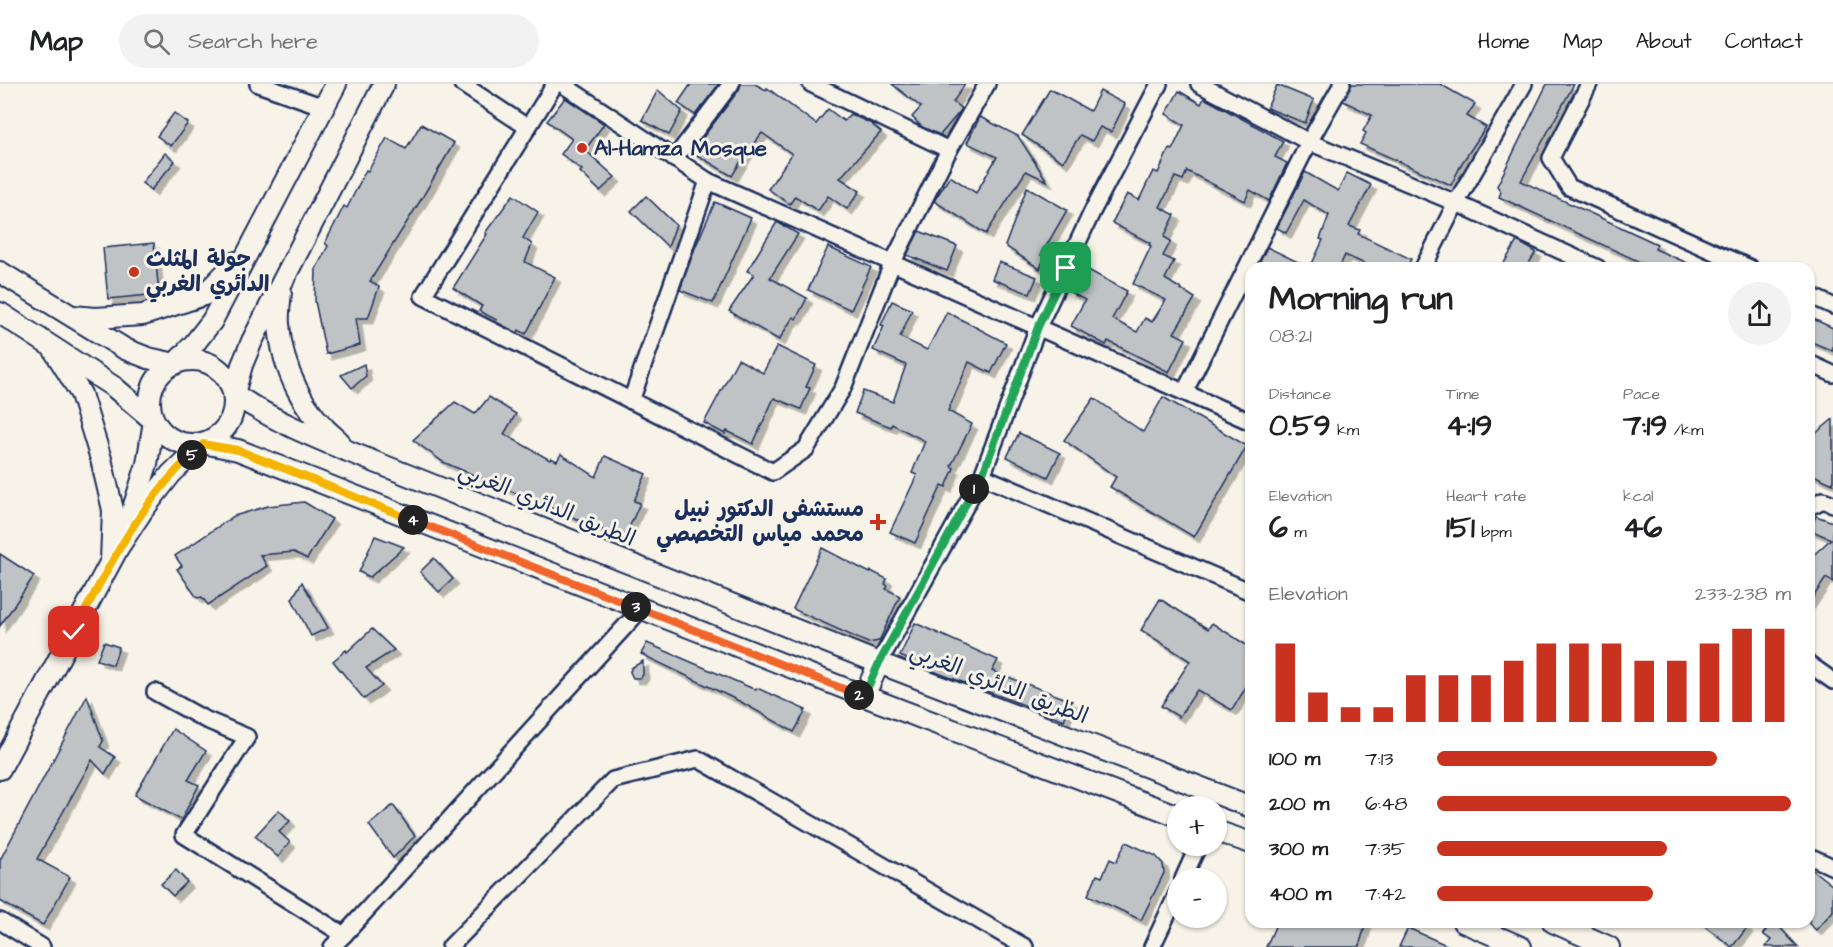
<!DOCTYPE html>
<html lang="en">
<head>
<meta charset="utf-8">
<style>
  body { margin:0; font-family:"Architects Daughter","Playpen Sans Arabic",sans-serif; background:#f2f2f2; color:#202124; height:100vh; display:flex; flex-direction:column; font-size:22px; white-space:nowrap }
  * { box-sizing:border-box; margin:0 }
  p { font-size:20px; color:#757577 }
  .icon { flex:none; width:33px; height:33px; fill:none; stroke:currentColor; stroke-width:2; stroke-linecap:round; stroke-linejoin:round }
  .map { position:relative; flex:1; overflow:hidden }
  .side { position:absolute; left:1245px; top:178px; width:570px; height:666px; display:flex; flex-direction:column; background:#fff; border-radius:18px; box-shadow:0 2px 4px #0004 }
  .side>* { flex:none }
  .fabs { position:absolute; left:1167px; top:712px; display:grid; gap:12px }
  .fabs a { display:grid; place-items:center; width:60px; height:60px; border-radius:50%; background:#fff; box-shadow:0 2px 4px #0004; font-size:30px }
  .pin { position:absolute; display:grid; place-items:center; width:51px; height:51px; color:#fff; margin:-26px; border-radius:12px; box-shadow:0 3px 9px #0006 }
  .km { position:absolute; width:30px; height:30px; margin:-15px; border-radius:50%; background:#222; color:#fff; font-size:16px; line-height:30px; text-align:center }
  .round { display:grid; place-items:center; flex:none; width:63px; height:63px; border-radius:32px; background:#f2f2f2 }
  .head { display:flex; align-items:center; justify-content:space-between; height:102px; padding:0 24px }
  h1 { font-size:33px; font-weight:700; line-height:45px }
  .metrics { display:grid; grid-template-columns:repeat(3,1fr); gap:9px; height:102px; padding:6px 24px }
  .metrics div { display:grid; align-content:center }
  .metrics b { font-size:30px; font-weight:700 }
  .metrics small { font-size:16px; font-weight:400 }
  .metrics p { font-size:16px }
  .chart { height:168px; padding:12px 24px }
  .chart p { display:flex; justify-content:space-between }
  .chart svg { width:100%; height:108px; margin-top:6px; stroke:#c8321e; stroke-width:6 }
  ul { padding:0 24px; list-style:none; font-size:20px }
  li { display:grid; grid-template-columns:96px 72px 1fr; align-items:center; height:45px }
  li i { height:15px; border-radius:8px; background:#c8321e }
  header { display:flex; align-items:center; gap:36px; box-sizing:border-box; height:84px; padding:0 30px; background:#fff; border-bottom:2px solid #e0e0e0 }
  header strong { font-size:28px }
  nav { display:flex; gap:33px; margin-inline-start:auto; font-size:21px }
  .search { width:420px; height:54px; background:#f2f2f2; display:flex; align-items:center; gap:15px; box-sizing:border-box; padding:0 21px; border-radius:33px; color:#757577; font-size:22px }
  .map>svg:first-child { display:block }
</style>
</head>
<body>
<header>
<strong>Map</strong>
<div class="search"><svg class="icon" aria-label="search" viewBox="0 0 24 24"><circle cx="10" cy="10" r="6"/><path d="M15 15l6 6"/></svg>Search here</div>
<nav><a>Home</a><a>Map</a><a>About</a><a>Contact</a></nav>
</header>
<div class="map">
<svg width="1833" height="863" viewBox="0 0 1833 863">
  <defs>
    <filter id="shadow"><feDropShadow dx="5.5" dy="5.5" stdDeviation="0" flood-color="#0004"/></filter>
  </defs>
  <rect width="100%" height="100%" fill="#f7f3e8"/>
  <filter id="ink" filterUnits="userSpaceOnUse"><feTurbulence type="fractalNoise" baseFrequency=".0167" numOctaves="2"/><feDisplacementMap in="SourceGraphic" scale="12" xChannelSelector="R" yChannelSelector="G"/><feConvolveMatrix kernelMatrix="1 2 1 2 8 2 1 2 1" color-interpolation-filters="sRGB"/></filter>
  <g filter="url(#ink)">
    <!-- building -->
    <g fill="#c0c3c5" stroke="#1b2f5e" stroke-width="1.5" filter="url(#shadow)">
      <polygon points="691,0 719,0 695,31 678,19"/>
      <polygon points="741,0 755,0 766,6 767,4 816,40 828,25 844,37 850,30 870,39 881,48 840,94 860,107 847,125 828,112 818,127 795,112 790,120 768,105 792,70 762,49 752,62 751,61 732,92 692,68 739,6"/>
      <polygon points="892,0 965,0 953,18 962,25 940,51 922,43 912,33 921,23"/>
      <polygon points="1352,0 1440,0 1475,20 1467,32 1486,43 1462,79 1451,101 1360,60 1366,49 1363,47 1372,31 1343,17"/>
      <polygon points="1547,0 1574,0 1521,97 1657,160 1655,165 1699,184 1653,184 1499,113 1501,108 1497,102"/>
      <polygon points="1277,1 1314,16 1305,39 1267,24"/>
      <polygon points="1050,5 1090,27 1100,7 1125,20 1111,48 1100,43 1092,57 1080,51 1063,78 1022,51"/>
      <polygon points="658,6 682,27 669,51 642,36"/>
      <polygon points="1179,7 1201,20 1204,14 1283,57 1275,73 1287,79 1269,117 1250,106 1245,117 1187,87 1183,96 1175,93 1160,123 1175,131 1164,153 1171,157 1163,172 1174,177 1165,195 1195,214 1174,249 1186,255 1169,288 1108,257 1106,261 1071,242 1085,216 1068,207 1081,182 1127,207 1112,235 1137,248 1145,234 1152,238 1166,216 1133,200 1151,162 1149,161 1150,159 1112,139 1127,110 1139,116 1153,87 1158,89 1169,65 1172,66 1184,41 1166,30"/>
      <polygon points="565,14 604,40 585,66 615,93 600,107 580,88 582,86 561,70 572,55 547,37"/>
      <polygon points="174,29 188,39 171,62 157,52"/>
      <polygon points="980,33 1018,52 1047,97 1026,87 986,150 934,117 950,92 976,109 997,73 967,59"/>
      <polygon points="421,40 454,59 422,114 370,197 379,203 368,234 356,234 360,261 326,270 315,217 316,185 328,162 325,159 344,122 347,124 366,86 368,87 387,54 406,65"/>
      <polygon points="165,69 175,77 151,106 142,99"/>
      <polygon points="1305,88 1338,107 1347,89 1371,101 1349,142 1360,146 1358,150 1411,175 1406,184 1374,184 1345,171 1339,184 1257,184 1267,163 1310,184 1323,156 1320,155 1329,131 1304,116 1286,149 1277,144"/>
      <polygon points="1027,103 1067,126 1041,171 1045,172 1040,185 1005,162"/>
      <polygon points="513,111 538,128 523,154 532,160 525,178 555,193 526,250 519,246 518,249 496,238 497,236 479,227 482,222 453,204 487,150 485,149"/>
      <polygon points="646,112 676,141 668,163 631,127"/>
      <polygon points="715,118 751,134 713,219 680,206 695,164"/>
      <polygon points="777,138 798,150 770,194 807,214 796,235 793,233 779,256 729,227 754,190 747,187"/>
      <polygon points="919,147 957,162 947,187 907,171"/>
      <polygon points="1517,157 1536,168 1526,184 1501,184"/>
      <polygon points="154,159 159,210 108,215 103,164"/>
      <polygon points="828,163 871,183 851,226 808,206"/>
      <polygon points="999,178 1037,193 1030,210 992,195"/>
      <polygon points="892,217 912,226 900,253 927,266 947,228 1006,259 991,289 969,278 948,327 972,340 951,382 954,384 946,403 942,401 915,459 890,448 917,391 912,389 925,357 892,340 891,343 855,329 863,307 893,318 906,281 873,266 884,242 881,241"/>
      <polygon points="1809,233 1833,244 1833,267 1809,257"/>
      <polygon points="777,262 816,281 806,303 810,304 801,325 774,314 753,360 727,347 725,350 704,339 738,275 763,289"/>
      <polygon points="364,280 366,292 352,304 341,291"/>
      <polygon points="489,313 516,330 504,350 550,376 551,374 557,377 561,370 596,393 605,372 646,390 634,417 640,419 624,455 443,378 413,356 455,318 475,330"/>
      <polygon points="1163,313 1247,362 1194,453 1110,403 1116,393 1064,356 1094,314 1143,348"/>
      <polygon points="1833,335 1833,400 1809,389 1809,355"/>
      <polygon points="1019,349 1060,369 1048,393 1007,373"/>
      <polygon points="304,418 332,435 307,475 294,468 260,471 267,482 208,521 202,513 197,514 177,485 182,482 175,472 234,432 268,422"/>
      <polygon points="1816,432 1833,438 1833,498 1826,494 1809,519 1809,475 1831,455 1810,446"/>
      <polygon points="375,452 404,463 370,493 359,488"/>
      <polygon points="822,464 870,489 871,487 887,495 885,500 888,502 886,505 900,512 879,557 868,559 793,525"/>
      <polygon points="0,470 34,492 0,542"/>
      <polygon points="434,474 453,495 439,508 420,488"/>
      <polygon points="302,498 328,544 311,552 292,515"/>
      <polygon points="1160,515 1208,545 1212,539 1251,564 1251,595 1232,626 1197,606 1179,633 1161,622 1190,577 1141,546"/>
      <polygon points="915,539 998,576 992,587 1072,617 1064,636 938,589 900,572"/>
      <polygon points="372,545 394,566 366,584 382,602 364,615 333,577 346,566 347,568"/>
      <polygon points="104,558 119,563 113,581 97,576"/>
      <polygon points="647,559 756,606 757,604 806,626 794,648 741,618 641,570"/>
      <polygon points="643,577 643,591 640,594 633,594 630,588 631,584"/>
      <polygon points="87,612 103,657 100,663 115,673 105,690 92,676 37,775 70,793 43,841 0,817 0,776"/>
      <polygon points="173,645 206,667 188,696 199,701 181,736 135,711"/>
      <polygon points="393,721 415,752 393,774 369,741"/>
      <polygon points="279,726 290,737 279,748 290,758 278,773 255,752"/>
      <polygon points="1126,758 1156,772 1163,780 1164,789 1141,836 1088,811 1097,791 1102,793 1110,775 1116,778"/>
      <polygon points="1809,783 1833,802 1833,827 1816,846 1809,840"/>
      <polygon points="176,786 187,798 173,812 161,800"/>
      <polygon points="1277,838 1366,838 1359,863 1266,863"/>
      <polygon points="1700,838 1740,838 1747,844 1732,863"/>
      <polygon points="1772,838 1775,838 1798,863 1766,863 1771,856 1763,850"/>
      <polygon points="1408,844 1451,863 1399,863"/>
    </g>
    <g fill="none" stroke-linecap="round" stroke-linejoin="round">
      <defs>
        <g id="minor">
          <polyline points="258,0 324,23"/>
          <polyline points="462,0 527,43"/>
          <polyline points="555,0 423,212 773,388 806,365 843,304 892,180 949,66 987,0"/>
          <polyline points="562,0 708,97 1251,338"/>
          <polyline points="811,0 949,66"/>
          <polyline points="1199,0 1309,58 1456,119 1598,184"/>
          <polyline points="1589,0 1551,74 1569,103 1750,184"/>
          <polyline points="674,75 731,0"/>
          <polyline points="1423,184 1456,119 1524,0"/>
          <polyline points="1809,211 1833,222"/>
          <polyline points="1809,279 1833,290"/>
          <polyline points="1185,307 1309,58 1342,0"/>
          <polyline points="631,317 708,97"/>
          <polyline points="982,392 1251,508"/>
          <polyline points="1809,423 1823,416 1833,420"/>
          <polyline points="879,579 982,392 1038,243 1093,126 1159,0"/>
          <polyline points="1809,580 1833,597"/>
          <polyline points="155,608 204,635 247,653 184,751 344,851 332,863"/>
          <polyline points="1809,772 1833,783"/>
          <polyline points="1183,795 1198,762"/>
          <polyline points="0,837 42,863"/>
          <polyline points="344,851 641,525"/>
          <polyline points="450,863 613,696 698,675 1025,863"/>
          <polyline points="1152,863 1178,808"/>
        </g>
        <g id="major">
          <path d="M384,0L252,257L242,281L234,310C272,336 313,353 355,370L879,579L1251,723"/>
          <polyline points="0,188 125,265 148,274 175,280 194,260 212,237 336,0"/>
          <path d="M281,208C280,218 278,230 279,240C282,286 304,329 339,357"/>
          <polyline points="0,229 114,303 154,337 147,380 130,434"/>
          <polyline points="73,232 95,234 143,231 204,211 236,178"/>
          <polyline points="55,268 81,310 101,375 113,426 111,476"/>
          <circle cx="192" cy="318" r="42"/>
          <polyline points="864,612 879,579"/>
          <polyline points="0,685 118,464 143,426 171,390 203,359 238,366 864,612 1178,732"/>
          <polyline points="1216,747 1251,759"/>
          <polyline points="1463,838 1521,863"/>
          <polyline points="1553,838 1609,863"/>
        </g>
      </defs>
      <!-- minor casing -->
      <use href="#minor" stroke="#1b2f5e" stroke-width="20"/>
      <!-- major casing -->
      <use href="#major" stroke="#1b2f5e" stroke-width="24"/>
      <!-- minor -->
      <use href="#minor" stroke="#f7f3e8" stroke-width="15"/>
      <!-- major -->
      <use href="#major" stroke="#f7f3e8" stroke-width="20"/>
    </g>
  </g>
  <g fill="none" stroke-linecap="round" stroke-linejoin="round" filter="url(#ink)">
    <defs>
      <polyline id="split-1" points="974,405 982,392 1038,243 1066,184"/>
      <polyline id="split-2" points="859,611 864,612 879,579 974,405"/>
      <polyline id="split-3" points="636,523 859,611"/>
      <polyline id="split-4" points="413,436 636,523"/>
      <polyline id="split-5" points="192,371 203,360 238,366 413,436"/>
      <path id="split-6" d="M74,548C108,484 139,420 192,371"/>
    </defs>
    <!-- split-1 casing -->
    <use href="#split-1" stroke="#fff" stroke-width="12"/>
    <!-- split-2 casing -->
    <use href="#split-2" stroke="#fff" stroke-width="12"/>
    <!-- split-3 casing -->
    <use href="#split-3" stroke="#fff" stroke-width="12"/>
    <!-- split-4 casing -->
    <use href="#split-4" stroke="#fff" stroke-width="12"/>
    <!-- split-5 casing -->
    <use href="#split-5" stroke="#fff" stroke-width="12"/>
    <!-- split-6 casing -->
    <use href="#split-6" stroke="#fff" stroke-width="12"/>
    <!-- split-1 -->
    <use href="#split-1" stroke="#22a559" stroke-width="8"/>
    <!-- split-2 -->
    <use href="#split-2" stroke="#22a559" stroke-width="8"/>
    <!-- split-3 -->
    <use href="#split-3" stroke="#f0652b" stroke-width="8"/>
    <!-- split-4 -->
    <use href="#split-4" stroke="#f0652b" stroke-width="8"/>
    <!-- split-5 -->
    <use href="#split-5" stroke="#f5b400" stroke-width="8"/>
    <!-- split-6 -->
    <use href="#split-6" stroke="#f5b400" stroke-width="8"/>
  </g>
  <!-- markers -->
  <g fill="#c8321e" stroke="#f7f3e8" stroke-width="2">
    <circle cx="582" cy="64" r="6"/>
    <circle cx="134" cy="188" r="6"/>
    <path d="M875 429h6v6h6v6h-6v6h-6v-6h-6v-6h6z"/>
  </g>
  <g text-anchor="middle" dominant-baseline="central" stroke-width="6" stroke-linejoin="round" paint-order="stroke">
    <!-- poi labels -->
    <g font-size="22" font-weight="bold" fill="#1b2f5e" stroke="#f7f3e8" text-anchor="start">
      <text x="594" y="64">Al-Hamza Mosque</text>
      <text x="146" y="175">جولة المثلث<tspan x="146" dy="25">الدائري الغربي</tspan></text>
      <text x="864" y="425" text-anchor="end">مستشفى الدكتور نبيل<tspan x="864" dy="25">محمد مياس التخصصي</tspan></text>
    </g>
    <!-- street labels -->
    <g font-size="22" fill="#1b2f5e" stroke="#f7f3e8">
      <text transform="translate(547 421) rotate(22)">الطريق الدائري الغربي</text>
      <text transform="translate(999 600) rotate(21)">الطريق الدائري الغربي</text>
    </g>
  </g>
</svg>
<div class="fabs">
<a>+</a>
<a>−</a>
</div>
<div class="pin" style="left:1066px;top:184px;background:#1e9e55"><svg class="icon" aria-label="arrive" viewBox="0 0 24 24"><path d="M6 21V4h12l-3 4 3 4H6"/></svg></div>
<div class="pin" style="left:74px;top:548px;background:#d93025"><svg class="icon" aria-label="check" viewBox="0 0 24 24"><path d="M5 12l5 5 9-10"/></svg></div>
<b class="km" style="left:974px;top:405px">1</b>
<b class="km" style="left:859px;top:611px">2</b>
<b class="km" style="left:636px;top:523px">3</b>
<b class="km" style="left:413px;top:436px">4</b>
<b class="km" style="left:192px;top:371px">5</b>
<section class="side">
<div class="head"><div><h1>Morning run</h1><p>08:21</p></div><a class="round"><svg class="icon" aria-label="share" viewBox="0 0 24 24"><path d="M12 15V3M7 8l5-5 5 5M5 13v7h14v-7"/></svg></a></div>
<div class="metrics">
<div><p>Distance</p><b>0.59<small> km</small></b></div>
<div><p>Time</p><b>4:19</b></div>
<div><p>Pace</p><b>7:19<small> /km</small></b></div>
</div>
<div class="metrics">
<div><p>Elevation</p><b>6<small> m</small></b></div>
<div><p>Heart rate</p><b>151<small> bpm</small></b></div>
<div><p>kcal</p><b>46</b></div>
</div>
<div class="chart"><p><span>Elevation</span>233–238 m</p>
<svg viewBox="0 0 160 44" preserveAspectRatio="none"><path d="M5 44V12M15 44V32M25 44V38M35 44V38M45 44V25M55 44V25M65 44V25M75 44V19M85 44V12M95 44V12M105 44V12M115 44V19M125 44V19M135 44V12M145 44V6M155 44V6"/></svg>
</div>
<ul>
<li><b>100 m</b>7:13<i style="width:79%"></i></li>
<li><b>200 m</b>6:48<i style="width:100%"></i></li>
<li><b>300 m</b>7:35<i style="width:65%"></i></li>
<li><b>400 m</b>7:42<i style="width:61%"></i></li>
</ul>
</section>
</div>
</body>
</html>
